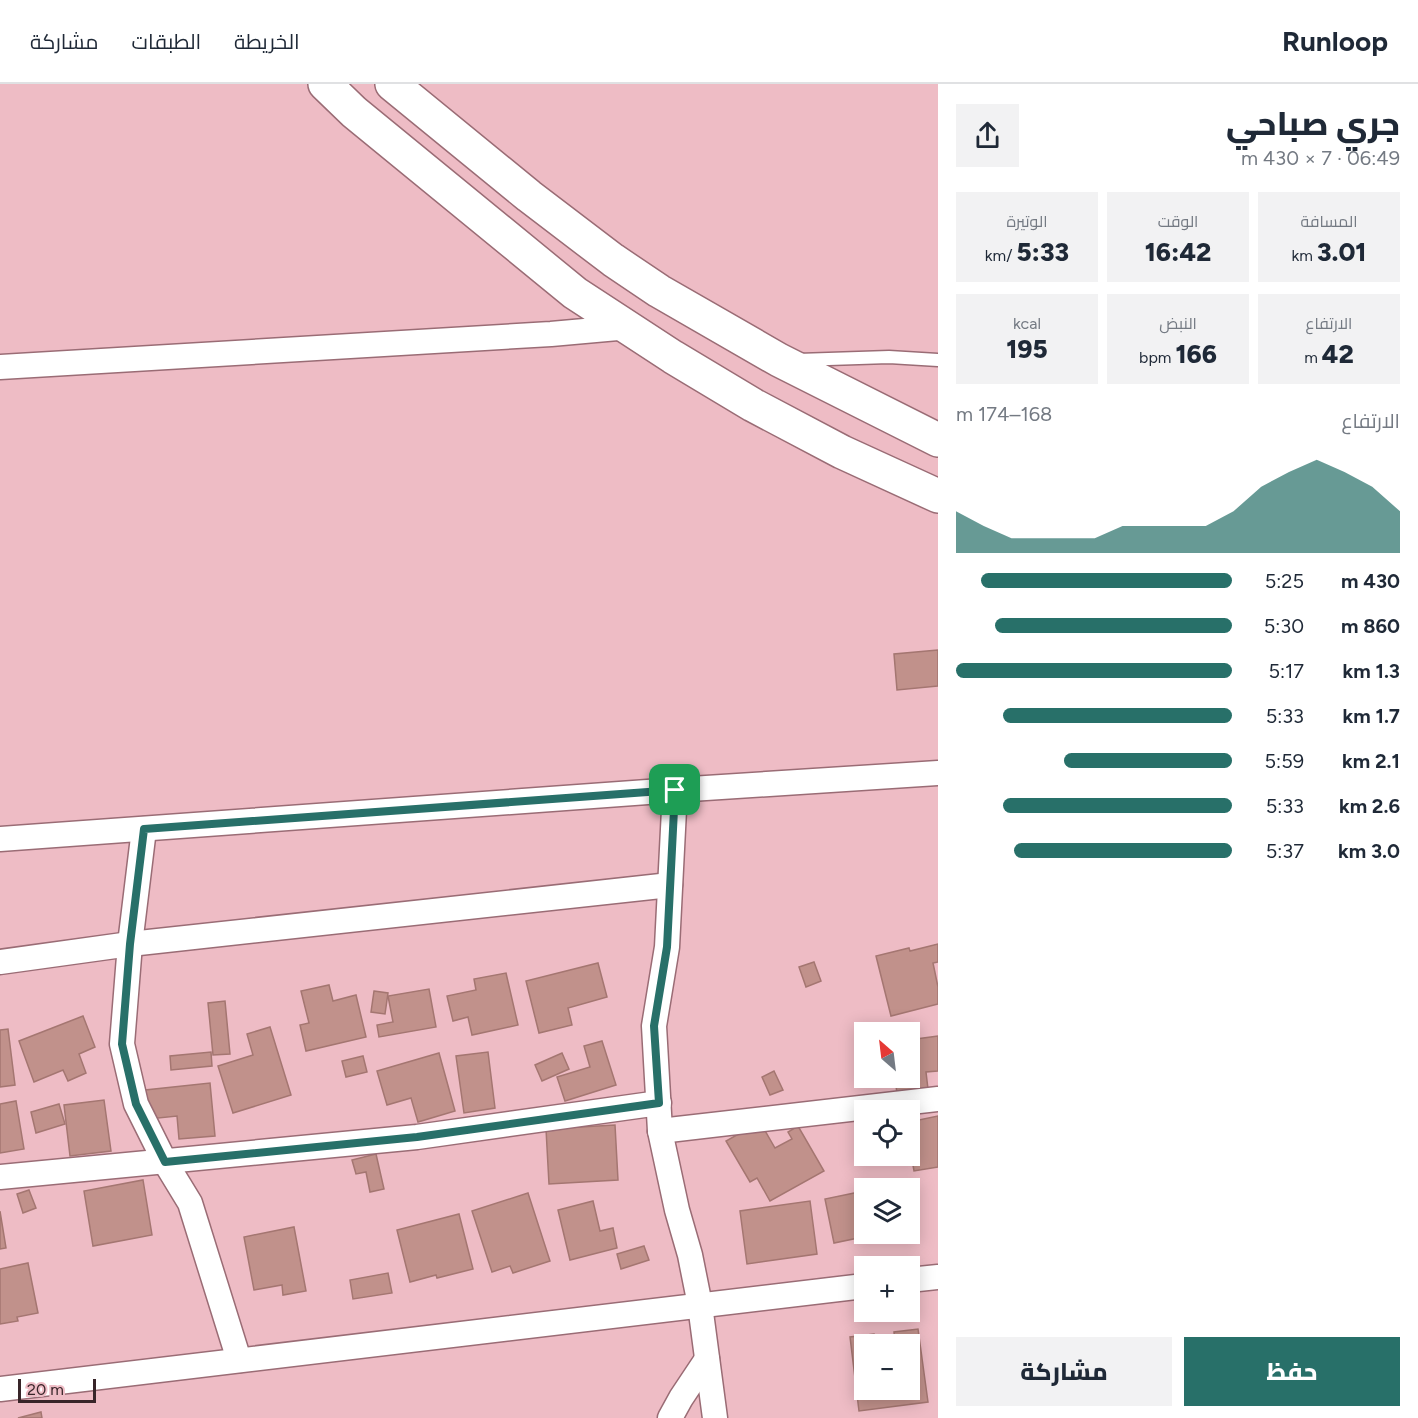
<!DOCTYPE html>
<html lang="ar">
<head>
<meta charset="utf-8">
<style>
  body { margin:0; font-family:Figtree,Cairo,sans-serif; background:#f2f2f3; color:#1f2937; direction:rtl; height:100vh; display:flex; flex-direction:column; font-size:22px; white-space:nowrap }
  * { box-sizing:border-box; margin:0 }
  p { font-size:20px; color:#747a83 }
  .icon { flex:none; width:33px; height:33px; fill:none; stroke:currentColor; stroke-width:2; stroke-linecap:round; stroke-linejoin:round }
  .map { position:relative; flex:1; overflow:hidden; direction:ltr }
  .details { display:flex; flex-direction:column; background:#fff; width:480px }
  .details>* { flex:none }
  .needle { width:39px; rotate:332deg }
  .fabs { position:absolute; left:854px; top:938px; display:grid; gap:12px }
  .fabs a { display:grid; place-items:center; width:66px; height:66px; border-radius:0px; background:#fff; box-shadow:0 3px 15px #0003; font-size:30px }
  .scale { position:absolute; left:18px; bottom:15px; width:78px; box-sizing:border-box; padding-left:6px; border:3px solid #382529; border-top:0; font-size:16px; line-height:21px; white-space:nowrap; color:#382529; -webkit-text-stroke:4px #eebcc5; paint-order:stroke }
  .pin { position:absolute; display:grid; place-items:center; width:51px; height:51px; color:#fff; margin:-26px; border-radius:12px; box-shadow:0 3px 9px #0006 }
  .round { display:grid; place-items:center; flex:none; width:63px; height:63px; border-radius:0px; background:#f2f2f3 }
  .summary { display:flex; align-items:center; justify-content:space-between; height:102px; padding:0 18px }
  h1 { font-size:33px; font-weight:800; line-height:45px }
  .metrics { display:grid; grid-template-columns:repeat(3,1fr); gap:9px; height:102px; padding:6px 18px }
  .metrics div { display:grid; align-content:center; border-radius:0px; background:#f2f2f3; text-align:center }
  .metrics b { font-size:26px; font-weight:800 }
  .metrics small { font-size:16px; font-weight:400 }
  .metrics p { font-size:16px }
  .chart { height:168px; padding:12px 18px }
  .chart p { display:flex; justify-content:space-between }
  .chart svg { width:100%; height:108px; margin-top:6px; fill:#287069; opacity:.7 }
  .button { display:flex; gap:12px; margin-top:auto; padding:12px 18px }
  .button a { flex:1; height:69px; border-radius:0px; background:#287069; color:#fff; font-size:24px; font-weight:800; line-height:69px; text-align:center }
  .button a+a { background:#f2f2f3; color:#1f2937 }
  ul { padding:0 18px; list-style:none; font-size:20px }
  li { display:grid; grid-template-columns:96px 72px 1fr; align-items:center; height:45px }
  li i { height:15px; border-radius:8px; background:#287069 }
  header { display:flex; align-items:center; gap:36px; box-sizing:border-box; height:84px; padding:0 30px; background:#fff; border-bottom:2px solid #e0e1e3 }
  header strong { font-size:28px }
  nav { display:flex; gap:33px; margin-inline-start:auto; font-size:21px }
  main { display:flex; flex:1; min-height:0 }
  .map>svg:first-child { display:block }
</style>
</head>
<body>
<header>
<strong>Runloop</strong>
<nav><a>الخريطة</a><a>الطبقات</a><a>مشاركة</a></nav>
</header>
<main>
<section class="details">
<div class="summary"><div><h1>جري صباحي</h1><p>06:49 · 7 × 430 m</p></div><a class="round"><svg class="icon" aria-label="share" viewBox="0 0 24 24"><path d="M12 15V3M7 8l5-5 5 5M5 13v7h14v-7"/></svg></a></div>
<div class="metrics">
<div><p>المسافة</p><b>3.01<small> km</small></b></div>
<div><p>الوقت</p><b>16:42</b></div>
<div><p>الوتيرة</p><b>5:33<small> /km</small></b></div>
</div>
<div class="metrics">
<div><p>الارتفاع</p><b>42<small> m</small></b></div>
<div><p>النبض</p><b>166<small> bpm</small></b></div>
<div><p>kcal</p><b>195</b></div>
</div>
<div class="chart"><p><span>الارتفاع</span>168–174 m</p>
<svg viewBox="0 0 160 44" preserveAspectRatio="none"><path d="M0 44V27L10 33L20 38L30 38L40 38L50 38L60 33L70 33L80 33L90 33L100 27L110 17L120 11L130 6L140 11L150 17L160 27V44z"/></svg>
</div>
<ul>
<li><b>430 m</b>5:25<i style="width:91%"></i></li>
<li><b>860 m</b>5:30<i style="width:86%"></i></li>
<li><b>1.3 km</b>5:17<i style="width:100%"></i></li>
<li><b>1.7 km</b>5:33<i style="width:83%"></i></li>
<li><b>2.1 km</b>5:59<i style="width:61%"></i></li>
<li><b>2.6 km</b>5:33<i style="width:83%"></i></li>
<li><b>3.0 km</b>5:37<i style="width:79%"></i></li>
</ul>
<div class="button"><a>حفظ</a><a>مشاركة</a></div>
</section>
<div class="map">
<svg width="938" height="1334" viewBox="0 0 938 1334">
  <rect width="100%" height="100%" fill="#eebcc5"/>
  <!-- building -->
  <g fill="#c1918b" stroke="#a47671" stroke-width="1.5">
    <polygon points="938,566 938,602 897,606 894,570"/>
    <polygon points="938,860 938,878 933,879 938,903 938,920 891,932 876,872 909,864 910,867"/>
    <polygon points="814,878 821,897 806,903 799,883"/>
    <polygon points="598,879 607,913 568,924 572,941 539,949 526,897"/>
    <polygon points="506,889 518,941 472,951 468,933 453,937 447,912 476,906 474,895"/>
    <polygon points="329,901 333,917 356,911 366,953 306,967 300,941 309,939 301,907"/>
    <polygon points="429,905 436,943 379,953 377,941 393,938 388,912"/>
    <polygon points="374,907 388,909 385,930 371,928"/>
    <polygon points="225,917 230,970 213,971 208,919"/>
    <polygon points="83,932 95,963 79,970 86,989 68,997 63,986 34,998 19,957"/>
    <polygon points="270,943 291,1011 233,1029 218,982 253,971 247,950"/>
    <polygon points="8,945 15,1001 0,1003 0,946"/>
    <polygon points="938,952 938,987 926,988 928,1005 897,1010 895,993 909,993 909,956"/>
    <polygon points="602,957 616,1001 565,1017 557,993 590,983 584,962"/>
    <polygon points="211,968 212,982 171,986 170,972"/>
    <polygon points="488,968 495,1024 464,1029 456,972"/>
    <polygon points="439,969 455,1027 418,1038 411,1014 387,1021 377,987"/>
    <polygon points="562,969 569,985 542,997 535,981"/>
    <polygon points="363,972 367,988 346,993 342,977"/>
    <polygon points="774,987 783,1006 770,1011 762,993"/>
    <polygon points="210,999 215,1052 179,1055 177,1032 139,1036 136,1007"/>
    <polygon points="104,1016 111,1067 70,1072 64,1021"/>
    <polygon points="16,1017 24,1065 0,1069 0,1020"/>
    <polygon points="59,1020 65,1040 36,1049 31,1028"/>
    <polygon points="938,1032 938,1083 914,1087 909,1059 909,1038"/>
    <polygon points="760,1038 775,1064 792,1055 788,1048 798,1042 824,1087 770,1117 757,1094 750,1098 726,1057"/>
    <polygon points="615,1041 618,1096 549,1100 546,1045"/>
    <polygon points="376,1070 384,1105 370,1108 366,1088 356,1090 352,1076"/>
    <polygon points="143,1096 152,1151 93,1162 84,1107"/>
    <polygon points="29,1106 36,1124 23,1129 17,1110"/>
    <polygon points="864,1107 864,1149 882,1149 834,1159 825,1115"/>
    <polygon points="528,1109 550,1177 513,1189 510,1182 492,1188 472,1127"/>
    <polygon points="593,1117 600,1147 613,1144 617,1164 570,1176 558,1126"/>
    <polygon points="810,1117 817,1170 747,1180 740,1127"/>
    <polygon points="0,1127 6,1164 0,1165"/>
    <polygon points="459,1130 473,1185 437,1194 436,1191 410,1198 397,1146"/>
    <polygon points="294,1143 306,1207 283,1211 282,1201 254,1206 244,1153"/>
    <polygon points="644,1162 649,1176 621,1185 617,1170"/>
    <polygon points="28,1179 38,1229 17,1233 18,1237 0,1240 0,1185"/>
    <polygon points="388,1189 392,1209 353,1215 350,1196"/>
    <polygon points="918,1245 928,1318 859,1327 850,1253 874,1250 875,1260 864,1260 864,1305 909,1305 909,1260 895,1260 894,1248"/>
    <polygon points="41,1328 42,1334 18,1334"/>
  </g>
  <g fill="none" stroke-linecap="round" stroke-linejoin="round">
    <defs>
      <polyline id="lane" points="798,276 889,273 938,276"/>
      <g id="street">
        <polyline points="0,283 551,250 629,243"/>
        <polyline points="675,706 667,863 654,942 660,1047 677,1126 690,1171 700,1221 715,1334"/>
        <polyline points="144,745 130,860 122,960 136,1020 165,1078 190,1119 239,1276"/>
        <polyline points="0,755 675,706 938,689"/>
        <polyline points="0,878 130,860 670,801"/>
        <polyline points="660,1047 938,1015"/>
        <polyline points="0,1093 417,1053 659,1019"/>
        <polyline points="909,1196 938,1193"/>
        <polyline points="0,1305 864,1202"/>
        <polyline points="670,1334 681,1314 707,1275"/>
      </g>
      <g id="secondary">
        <polyline points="325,0 354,28 575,209 673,273 753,321 842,368 938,412"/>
        <polyline points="392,0 529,112 613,176 659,207 779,276 938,356"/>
      </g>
    </defs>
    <!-- lane casing -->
    <use href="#lane" stroke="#9a6c75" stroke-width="15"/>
    <!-- street casing -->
    <use href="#street" stroke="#9a6c75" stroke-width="27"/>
    <!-- secondary casing -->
    <use href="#secondary" stroke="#9a6c75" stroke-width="36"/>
    <!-- lane -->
    <use href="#lane" stroke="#fff" stroke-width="12"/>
    <!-- street -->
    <use href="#street" stroke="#fff" stroke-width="24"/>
    <!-- secondary -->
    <use href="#secondary" stroke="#fff" stroke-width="33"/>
  </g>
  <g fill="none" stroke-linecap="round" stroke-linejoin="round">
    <defs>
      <polygon id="route" points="675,706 667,863 654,942 659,1019 417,1053 165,1078 136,1020 122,960 130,860 144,745"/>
    </defs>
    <!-- route casing -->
    <use href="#route" stroke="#fff" stroke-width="12"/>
    <!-- route -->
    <use href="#route" stroke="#287069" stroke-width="8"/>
  </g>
</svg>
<div class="fabs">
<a><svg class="needle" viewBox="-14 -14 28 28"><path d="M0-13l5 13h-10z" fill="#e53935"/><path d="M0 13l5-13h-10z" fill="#747a83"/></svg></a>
<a><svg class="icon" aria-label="locate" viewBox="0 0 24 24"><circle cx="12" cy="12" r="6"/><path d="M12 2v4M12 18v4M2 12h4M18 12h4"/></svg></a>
<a><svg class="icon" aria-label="layers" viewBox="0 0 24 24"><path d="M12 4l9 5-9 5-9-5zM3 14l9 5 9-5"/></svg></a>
<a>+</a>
<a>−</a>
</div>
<div class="scale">20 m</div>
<div class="pin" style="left:675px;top:706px;background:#1e9e55"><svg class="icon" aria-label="arrive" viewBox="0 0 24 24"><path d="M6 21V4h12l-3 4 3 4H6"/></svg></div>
</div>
</main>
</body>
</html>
